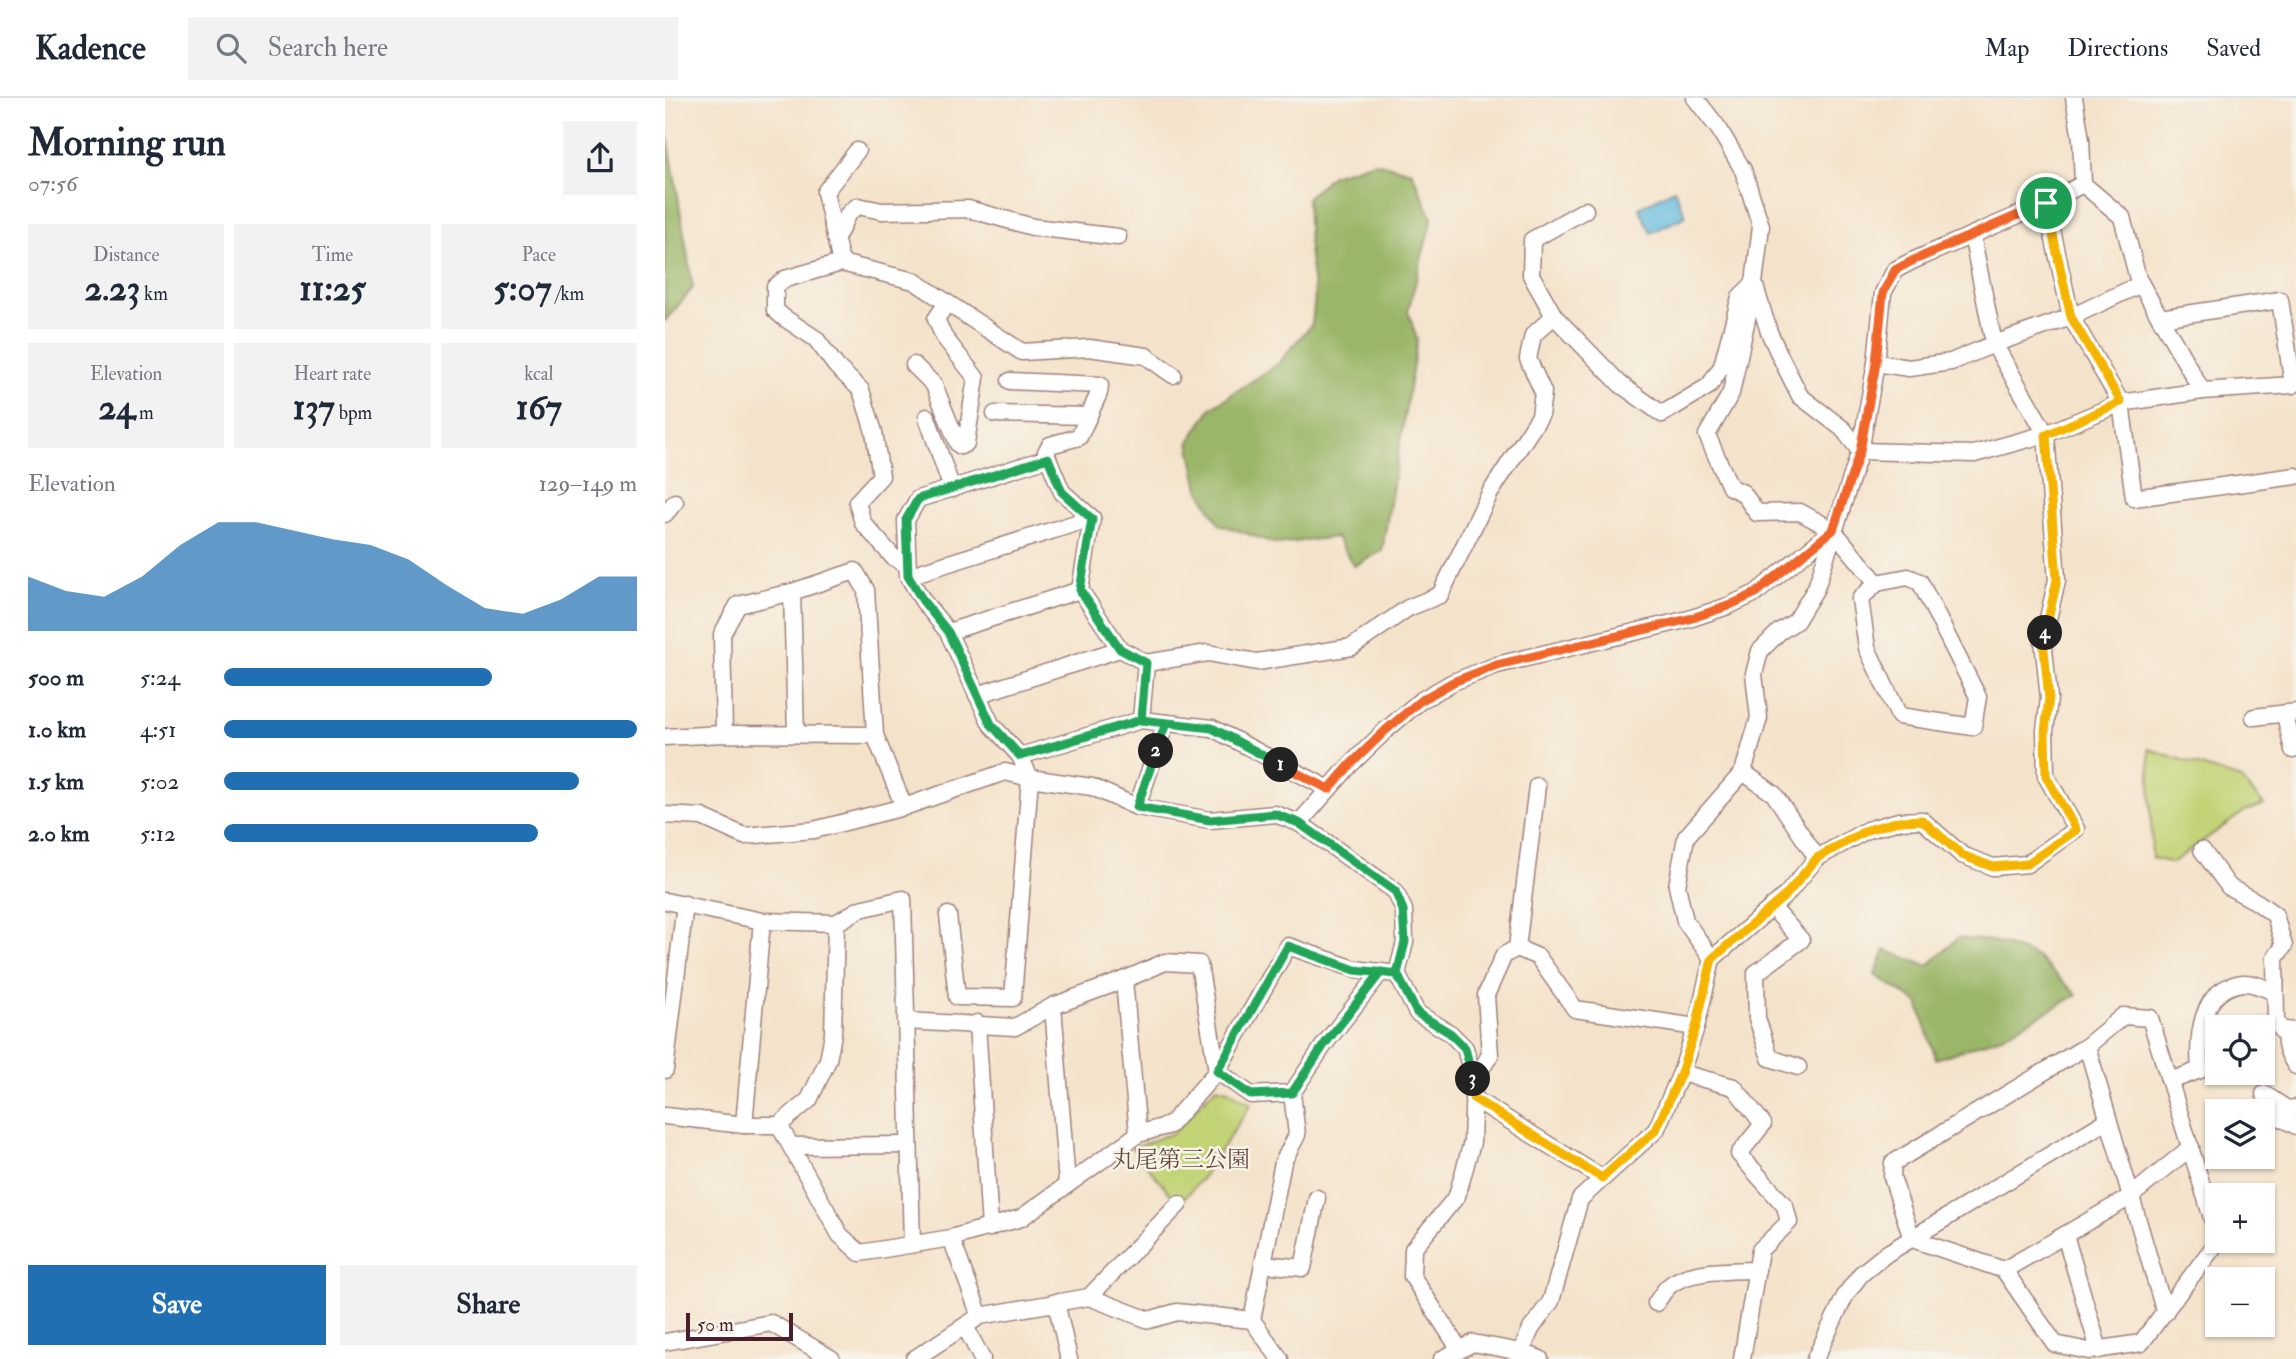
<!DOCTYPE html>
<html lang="en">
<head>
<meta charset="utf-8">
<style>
  body { margin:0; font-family:"IM FELL Double Pica","Noto Serif JP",serif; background:#f2f2f3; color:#1f2937; height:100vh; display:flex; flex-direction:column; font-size:26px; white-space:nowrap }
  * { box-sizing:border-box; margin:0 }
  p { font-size:23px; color:#747a83 }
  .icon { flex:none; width:38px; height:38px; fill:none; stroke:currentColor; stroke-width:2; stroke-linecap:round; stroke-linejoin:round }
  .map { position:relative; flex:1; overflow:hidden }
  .sheet { display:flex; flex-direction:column; background:#fff; width:665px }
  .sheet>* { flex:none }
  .buttons { position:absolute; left:1540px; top:917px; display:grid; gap:14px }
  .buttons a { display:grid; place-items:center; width:70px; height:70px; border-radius:0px; background:#fff; box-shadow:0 2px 5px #0004; font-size:35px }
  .scale { position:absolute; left:21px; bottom:18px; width:107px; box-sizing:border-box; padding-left:7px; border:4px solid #4a1f2b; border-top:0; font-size:19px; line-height:24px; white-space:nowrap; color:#4a1f2b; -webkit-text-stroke:5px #f7f3e8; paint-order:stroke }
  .pin { position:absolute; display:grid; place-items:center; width:60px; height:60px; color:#fff; margin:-30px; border:4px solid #fff; border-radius:50%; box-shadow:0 2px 7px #0007 }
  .km { position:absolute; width:35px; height:35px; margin:-18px; border-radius:50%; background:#222; color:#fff; font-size:19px; line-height:35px; text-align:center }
  .round { display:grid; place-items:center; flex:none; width:74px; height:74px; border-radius:0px; background:#f2f2f3 }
  .overview { display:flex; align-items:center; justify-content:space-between; height:119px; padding:0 28px }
  h1 { font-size:38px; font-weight:700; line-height:52px }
  .metrics { display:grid; grid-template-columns:repeat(3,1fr); gap:10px; height:119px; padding:7px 28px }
  .metrics div { display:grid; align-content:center; border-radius:0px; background:#f2f2f3; text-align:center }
  .metrics b { font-size:35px; font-weight:700 }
  .metrics small { font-size:19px; font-weight:400 }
  .metrics p { font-size:19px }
  .chart { height:196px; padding:14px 28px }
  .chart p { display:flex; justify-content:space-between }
  .chart svg { width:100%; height:126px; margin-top:7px; fill:#1f6fb2; opacity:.7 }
  .cta { display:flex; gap:14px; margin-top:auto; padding:14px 28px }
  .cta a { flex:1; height:80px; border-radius:0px; background:#1f6fb2; color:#fff; font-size:28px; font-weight:700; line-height:80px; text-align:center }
  .cta a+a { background:#f2f2f3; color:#1f2937 }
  ul { padding:0 28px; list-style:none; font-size:23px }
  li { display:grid; grid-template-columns:112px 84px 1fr; align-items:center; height:52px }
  li i { height:18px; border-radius:9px; background:#1f6fb2 }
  header { display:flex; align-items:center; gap:42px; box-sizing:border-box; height:98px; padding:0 35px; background:#fff; border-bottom:2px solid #e0e1e3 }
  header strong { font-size:33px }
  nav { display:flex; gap:38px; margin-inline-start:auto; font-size:24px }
  .search { width:490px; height:63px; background:#f2f2f3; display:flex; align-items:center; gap:18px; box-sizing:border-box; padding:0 24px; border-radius:0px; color:#747a83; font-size:26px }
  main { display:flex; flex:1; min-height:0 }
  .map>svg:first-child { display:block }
</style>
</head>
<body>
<header>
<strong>Kadence</strong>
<div class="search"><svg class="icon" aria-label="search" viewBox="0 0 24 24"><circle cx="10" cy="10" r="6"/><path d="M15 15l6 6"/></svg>Search here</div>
<nav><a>Map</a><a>Directions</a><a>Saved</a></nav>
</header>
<main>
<section class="sheet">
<div class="overview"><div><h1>Morning run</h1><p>07:56</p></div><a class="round"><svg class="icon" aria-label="share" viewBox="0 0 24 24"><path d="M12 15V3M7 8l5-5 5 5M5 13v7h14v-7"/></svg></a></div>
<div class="metrics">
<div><p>Distance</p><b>2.23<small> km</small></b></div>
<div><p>Time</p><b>11:25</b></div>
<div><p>Pace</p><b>5:07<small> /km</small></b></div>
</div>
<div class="metrics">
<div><p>Elevation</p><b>24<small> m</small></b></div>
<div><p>Heart rate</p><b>137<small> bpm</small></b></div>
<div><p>kcal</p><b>167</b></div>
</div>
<div class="chart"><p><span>Elevation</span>129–149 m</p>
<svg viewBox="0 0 160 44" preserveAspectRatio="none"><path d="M0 44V25L10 30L20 32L30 25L40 14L50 6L60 6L70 9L80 12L90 14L100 19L110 28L120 36L130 38L140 33L150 25L160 25V44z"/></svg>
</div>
<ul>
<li><b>500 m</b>5:24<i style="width:65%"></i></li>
<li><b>1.0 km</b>4:51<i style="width:100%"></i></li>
<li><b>1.5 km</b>5:02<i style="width:86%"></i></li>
<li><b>2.0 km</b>5:12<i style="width:76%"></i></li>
</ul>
<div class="cta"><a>Save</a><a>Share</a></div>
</section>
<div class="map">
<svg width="1631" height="1261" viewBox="0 0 1631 1261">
  <rect width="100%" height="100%" fill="#f7f3e8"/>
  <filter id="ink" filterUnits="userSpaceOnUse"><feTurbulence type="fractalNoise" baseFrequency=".0143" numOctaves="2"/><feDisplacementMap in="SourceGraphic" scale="14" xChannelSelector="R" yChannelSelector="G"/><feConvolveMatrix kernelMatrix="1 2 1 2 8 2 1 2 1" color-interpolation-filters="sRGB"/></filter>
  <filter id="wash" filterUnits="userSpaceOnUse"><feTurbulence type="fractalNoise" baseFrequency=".00686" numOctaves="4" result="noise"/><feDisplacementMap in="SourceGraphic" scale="28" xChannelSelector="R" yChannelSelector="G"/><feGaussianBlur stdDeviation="1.57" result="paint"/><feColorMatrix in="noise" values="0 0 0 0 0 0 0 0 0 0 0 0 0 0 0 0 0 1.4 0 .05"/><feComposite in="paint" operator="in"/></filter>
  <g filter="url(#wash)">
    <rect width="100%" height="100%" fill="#f4e3cb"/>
    <!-- green -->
    <g fill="#c3d477" stroke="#867a51" stroke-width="2">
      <polygon points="1484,651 1576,681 1599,707 1580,713 1507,765 1487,760"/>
      <polygon points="551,989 563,992 586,1006 538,1079 514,1106 467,1050 508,1035"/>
    </g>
    <!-- forest -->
    <g fill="#9ab668" stroke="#726a4a" stroke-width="2">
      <polygon points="0,32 4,45 28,190 0,223"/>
      <polygon points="710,64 747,74 767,120 743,213 752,242 717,453 689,468 671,439 612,446 554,426 534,391 524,344 546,310 613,266 647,226 650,198 644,150 642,100 667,77"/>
      <polygon points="1293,840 1328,843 1371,858 1412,897 1333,940 1271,961 1253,905 1210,877 1220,852 1263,868"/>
    </g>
    <!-- water -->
    <polygon fill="#61b9de" stroke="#566c84" stroke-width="2" points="1009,91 1021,118 986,135 974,110"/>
  </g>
  <g filter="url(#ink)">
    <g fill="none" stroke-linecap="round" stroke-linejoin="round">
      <defs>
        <g id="street">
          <polyline points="1030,0 1054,31 1078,72 1096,128 1089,185 1104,234 1116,260 1135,298 1178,331 1195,353 1309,356 1381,336 1456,305 1537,293 1628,287 1615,202 1495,220"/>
          <polyline points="1409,0 1416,41 1418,86 1457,119 1473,181 1537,293"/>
          <polyline points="1381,105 1406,219 1456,305 1469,400 1631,378"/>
          <polyline points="920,112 867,142 866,177 889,218 955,286 997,316 1044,288 1057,268 1075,199 1089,185"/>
          <path d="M170,140C182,126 175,119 193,108L217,113L303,111L368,129L453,139"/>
          <polyline points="176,165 160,94 192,53"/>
          <polyline points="1089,188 1066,295 1042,337 1065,389 1078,395 1092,415 1135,414 1168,432 1212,485 1195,501 1202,550 1234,618 1308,629 1313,599 1255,484 1243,479 1212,485"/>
          <polyline points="1211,265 1244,270 1286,264 1329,246 1406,219 1476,186"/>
          <polyline points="249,267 269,287 293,346 296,348 301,345 311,280 279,239 271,221 282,205"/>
          <polyline points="345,283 435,287 434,295 414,339 385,347 381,354 383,360"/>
          <polyline points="330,316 424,318"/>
          <polyline points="262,319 287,391"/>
          <polyline points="0,416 10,404"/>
          <polyline points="242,467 228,459 198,425 192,404 216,378 209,334 196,292 171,268 151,241 118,219 110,212 110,189 120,181 176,165 249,183 357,254 424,250 481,258 508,277"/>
          <polyline points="243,478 427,420"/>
          <polyline points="127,494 131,636"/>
          <polyline points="283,534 415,492"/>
          <polyline points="481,565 543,555 592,564 687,549 743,510 775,497 825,395 875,318 878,294 863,261 868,237 889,218"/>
          <polyline points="312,597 455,551"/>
          <polyline points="1620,617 1628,652"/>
          <polyline points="1589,619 1631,614"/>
          <polyline points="59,636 57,536 73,507 127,494 190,473 201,492 210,637 239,709"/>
          <polyline points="0,639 59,636 210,637"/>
          <polyline points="355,658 476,622 547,630 664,691"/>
          <polyline points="1078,674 1109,696 1152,760"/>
          <polyline points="472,709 501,625"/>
          <polyline points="0,717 37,719 79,738 149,732 239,709 340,674 365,680 427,689 472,709 545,722 610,716 634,725 730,793 739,812 740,844 732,876 752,915 785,935 800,950 809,983 807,1044 792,1098 748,1151 747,1178 795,1252"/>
          <polyline points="634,725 685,667 721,632 755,603 788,584 832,567 1024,521 1063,508 1091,495 1168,432"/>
          <polyline points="1537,752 1564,789 1592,804 1610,817 1619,848 1610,860 1611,923 1616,932 1631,933"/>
          <polyline points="0,803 97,823 171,825 195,811 238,801 247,1146"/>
          <polyline points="1107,809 1136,842 1091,875 1092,920 1105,960 1133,969"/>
          <polyline points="283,817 292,899 348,900 365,680 355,658 326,626 283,534 258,503 243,478 241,422 253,401 383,360 397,394 427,420 415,492 455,551 481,565 476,622"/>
          <polyline points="852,850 873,859 910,911 1031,929"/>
          <polyline points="852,850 872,688"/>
          <polyline points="1047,861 1020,823 1012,788 1021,739 1078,674 1094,620 1089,576 1095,553 1114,534 1131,523 1151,490 1195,353 1211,265 1218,195 1230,172 1247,163 1381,105 1418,86"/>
          <polyline points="459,882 473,1036"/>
          <polyline points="388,908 402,1086"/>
          <polyline points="241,923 350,929 388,908 459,882 500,864 534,866 552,973 586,997 627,995 632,1037 618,1064 587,1222"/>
          <polyline points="312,925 325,1130"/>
          <path d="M1621,932C1619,947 1623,956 1631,968"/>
          <polyline points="1422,948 1500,1215"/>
          <polyline points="0,972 20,806"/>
          <polyline points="1016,975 1069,989 1098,1026 1074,1056 1120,1108 1124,1124 1095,1152 1077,1261"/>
          <polyline points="809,983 825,957 821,897 839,857 852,850"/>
          <path d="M1505,983L1535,972C1532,939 1535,890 1578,885C1587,884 1600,890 1609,894"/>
          <polyline points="627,995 659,947 716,874"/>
          <polyline points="1599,996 1622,1011 1631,1010"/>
          <polyline points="808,1000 937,1080"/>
          <polyline points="0,1018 79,1027 114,1027 144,1002 163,962 168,936 171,825"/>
          <polyline points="1618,1021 1631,1028"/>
          <polyline points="79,1027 97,823"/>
          <polyline points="114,1027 175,1137 195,1155 286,1140 356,1120 473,1036 505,1027 552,973 623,848 690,871 732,876"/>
          <polyline points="126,1048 244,1047"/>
          <polyline points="1400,1137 1434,1252"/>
          <polyline points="286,1140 315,1218"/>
          <polyline points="1247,1141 1227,1079 1228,1065 1422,948 1458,918 1485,920 1552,1136"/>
          <polyline points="1247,1141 1339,1172 1390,1246 1424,1253 1476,1245 1553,1143"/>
          <polyline points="598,1166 638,1170 652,1100"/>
          <polyline points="1339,1172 1465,1099 1526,1049"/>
          <polyline points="424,1199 514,1106"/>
          <polyline points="391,1204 404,1261"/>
          <path d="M991,1205C995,1200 999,1192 1004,1188C1024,1171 1067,1173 1092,1172"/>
          <polyline points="300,1228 317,1261"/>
          <polyline points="0,1244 106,1225 167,1261"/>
          <polyline points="856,1254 866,1231 886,1203 915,1101 991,1032 1016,975 1031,929 1047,861 1121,797 1152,760 1202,732 1234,723 1257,722 1297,757 1328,769 1362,766 1411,731 1381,678 1380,633 1384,600 1378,542 1392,482 1381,336 1329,246 1307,137"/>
          <polyline points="249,1261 315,1218 424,1199 484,1222 512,1214 587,1222 615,1261"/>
          <polyline points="777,1261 808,1245 856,1254 875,1261"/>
          <polyline points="1150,1261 1181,1196 1196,1176 1221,1156 1443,1022"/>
        </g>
      </defs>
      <!-- street casing -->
      <use href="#street" stroke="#9f817b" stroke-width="19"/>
      <!-- street -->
      <use href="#street" stroke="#fff" stroke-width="16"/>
    </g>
  </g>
  <g fill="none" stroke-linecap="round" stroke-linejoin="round" filter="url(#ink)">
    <defs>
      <polyline id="split-1" points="616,667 664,691 685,667 721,632 755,603 788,584 832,567 1024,521 1063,508 1091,495 1168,432 1195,353 1211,265 1218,195 1230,172 1247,163 1381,105"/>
      <polyline id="split-2" points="491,653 501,625 476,622 481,565 455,551 415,492 427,421 397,394 383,360 253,401 241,422 243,478 258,503 283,534 326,626 355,658 476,622 547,630 616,667"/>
      <polyline id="split-3" points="491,653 472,709 545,722 610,716 634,725 730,793 738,812 740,844 732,876 716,874 659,947 627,995 586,997 552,973 623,848 690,872 732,876 752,915 785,935 800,950 808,981"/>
      <polyline id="split-4" points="808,981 808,1000 937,1080 991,1032 1016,975 1031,929 1047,861 1121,797 1152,760 1202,732 1234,723 1257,722 1297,757 1328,769 1362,766 1411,732 1381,678 1380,633 1384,600 1378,542 1380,535"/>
      <polyline id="split-5" points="1380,535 1392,482 1381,337 1456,304 1406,219 1381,105"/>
    </defs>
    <!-- split-1 casing -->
    <use href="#split-1" stroke="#fff" stroke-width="14"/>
    <!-- split-2 casing -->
    <use href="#split-2" stroke="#fff" stroke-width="14"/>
    <!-- split-3 casing -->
    <use href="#split-3" stroke="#fff" stroke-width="14"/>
    <!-- split-4 casing -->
    <use href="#split-4" stroke="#fff" stroke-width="14"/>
    <!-- split-5 casing -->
    <use href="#split-5" stroke="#fff" stroke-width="14"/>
    <!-- split-1 -->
    <use href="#split-1" stroke="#f0652b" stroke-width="9"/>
    <!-- split-2 -->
    <use href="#split-2" stroke="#22a559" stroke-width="9"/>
    <!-- split-3 -->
    <use href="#split-3" stroke="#22a559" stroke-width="9"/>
    <!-- split-4 -->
    <use href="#split-4" stroke="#f5b400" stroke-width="9"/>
    <!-- split-5 -->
    <use href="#split-5" stroke="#f5b400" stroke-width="9"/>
  </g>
  <g text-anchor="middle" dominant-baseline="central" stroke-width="5" stroke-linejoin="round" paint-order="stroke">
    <!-- park labels -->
    <g font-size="23" fill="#684c3e" stroke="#f7f3e8">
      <text x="516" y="1061">丸尾第三公園</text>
    </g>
  </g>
</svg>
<div class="buttons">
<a><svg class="icon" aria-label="locate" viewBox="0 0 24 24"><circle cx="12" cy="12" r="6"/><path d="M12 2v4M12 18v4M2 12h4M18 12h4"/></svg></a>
<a><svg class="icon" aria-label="layers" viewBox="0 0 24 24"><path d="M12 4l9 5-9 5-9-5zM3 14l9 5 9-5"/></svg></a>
<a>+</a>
<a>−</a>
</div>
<div class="scale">50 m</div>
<div class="pin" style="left:1381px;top:105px;background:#1e9e55"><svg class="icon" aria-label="arrive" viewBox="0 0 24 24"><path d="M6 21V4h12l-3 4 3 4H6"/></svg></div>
<b class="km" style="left:616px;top:667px">1</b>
<b class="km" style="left:491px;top:653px">2</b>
<b class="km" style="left:808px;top:981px">3</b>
<b class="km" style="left:1380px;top:535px">4</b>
</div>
</main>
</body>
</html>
